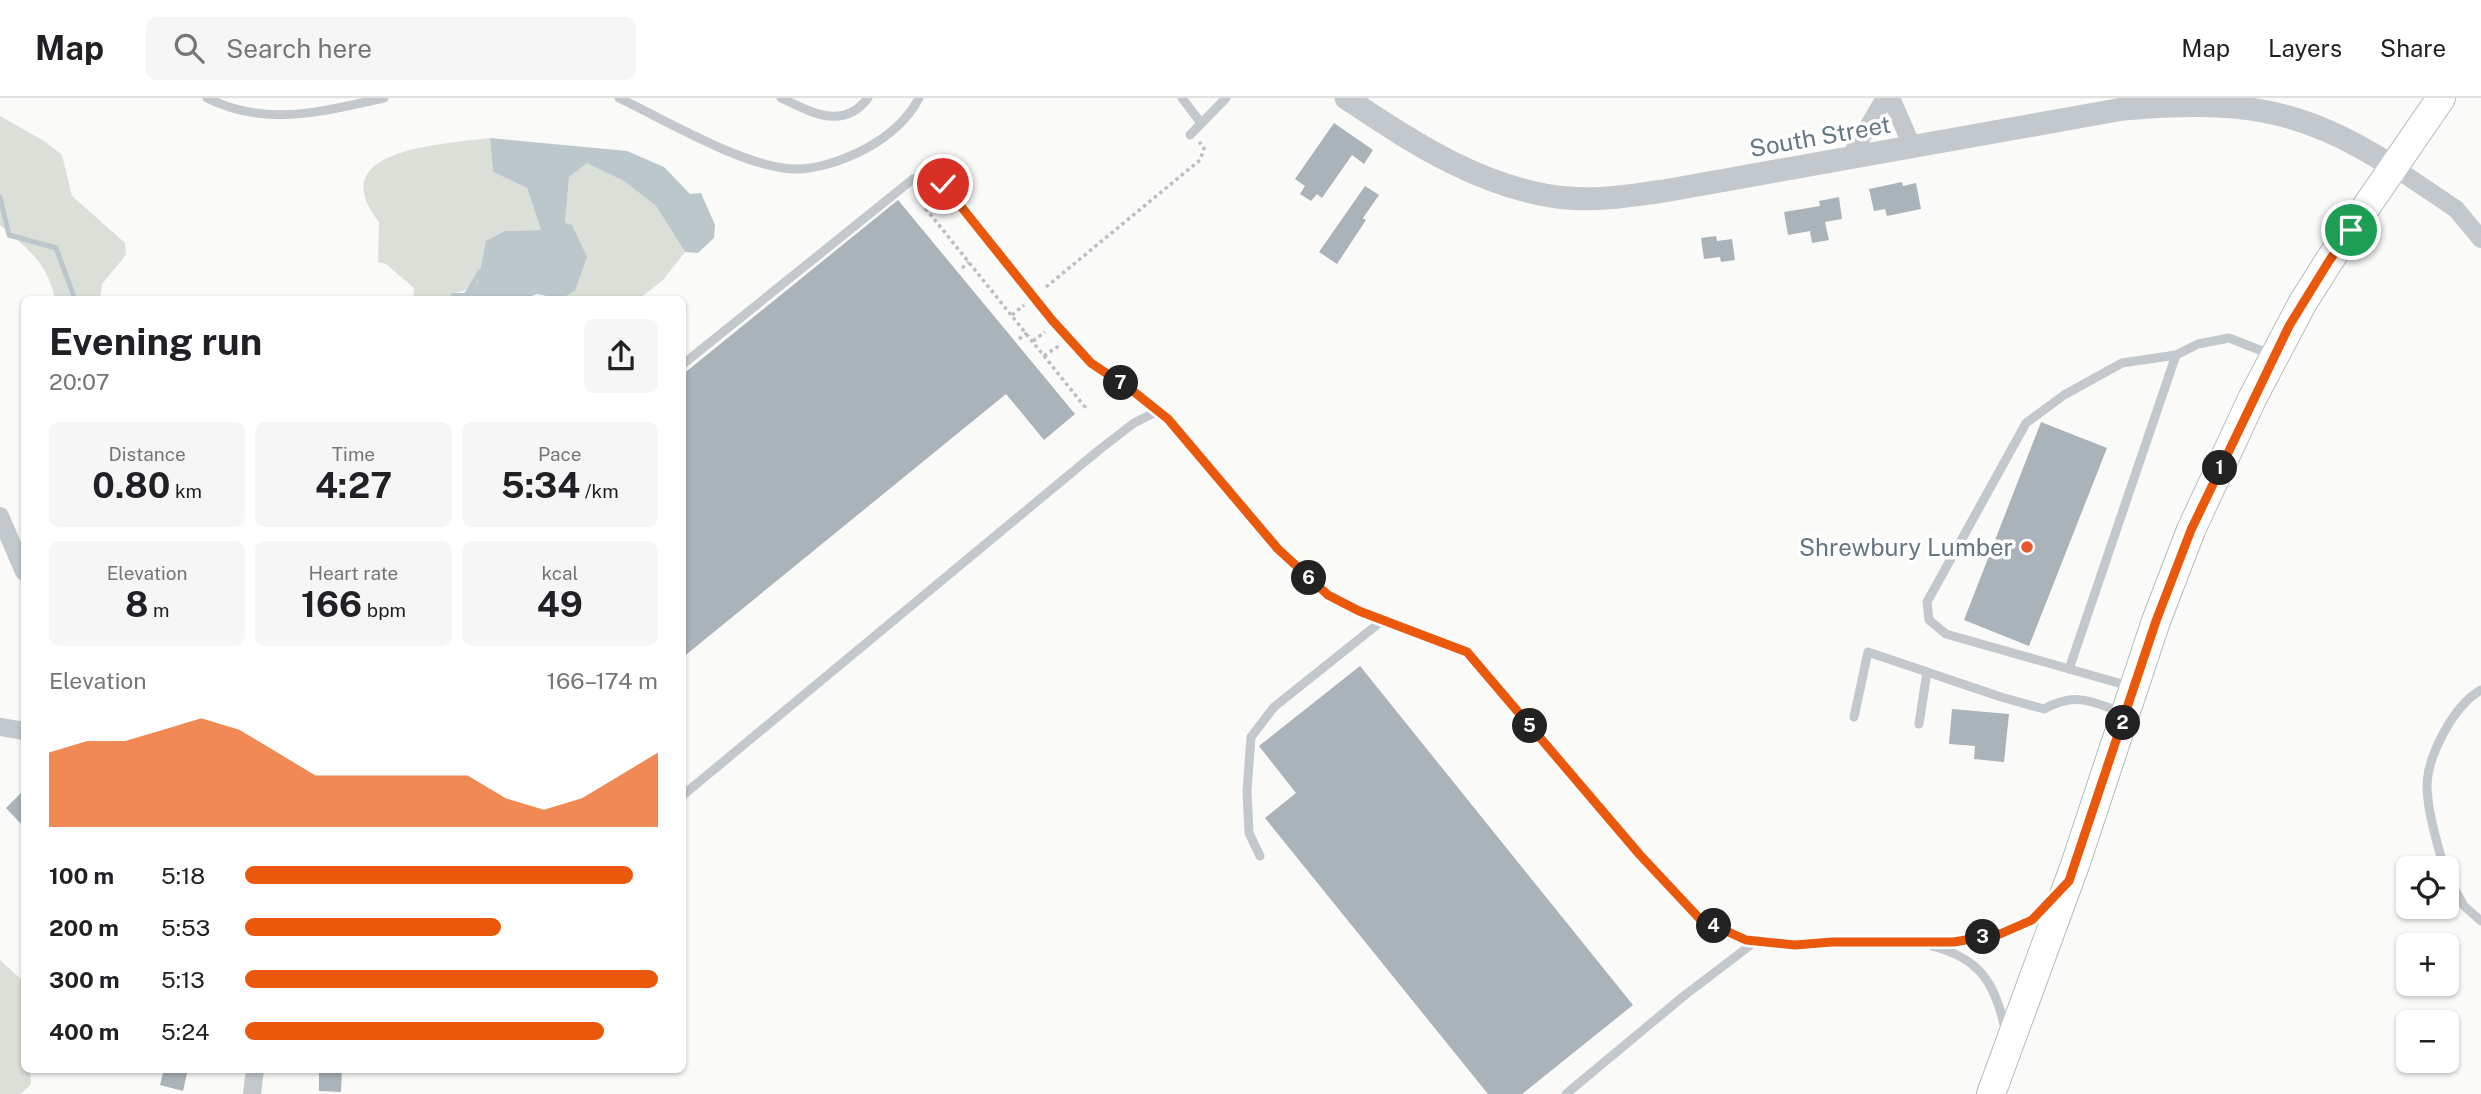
<!DOCTYPE html>
<html lang="en">
<head>
<meta charset="utf-8">
<style>
  body { margin:0; font-family:"Public Sans",sans-serif; background:#f6f6f6; color:#202124; height:100vh; display:flex; flex-direction:column; font-size:26px; white-space:nowrap }
  * { box-sizing:border-box; margin:0 }
  p { font-size:23px; color:#757577 }
  .icon { flex:none; width:38px; height:38px; fill:none; stroke:currentColor; stroke-width:2; stroke-linecap:round; stroke-linejoin:round }
  .map { position:relative; flex:1; overflow:hidden }
  .side { position:absolute; left:21px; top:198px; width:665px; height:777px; display:flex; flex-direction:column; background:#fff; border-radius:10px; box-shadow:0 2px 5px #0004 }
  .side>* { flex:none }
  .fabs { position:absolute; left:2396px; top:758px; display:grid; gap:14px }
  .fabs a { display:grid; place-items:center; width:63px; height:63px; border-radius:10px; background:#fff; box-shadow:0 2px 5px #0004; font-size:35px }
  .pin { position:absolute; display:grid; place-items:center; width:60px; height:60px; color:#fff; margin:-30px; border:4px solid #fff; border-radius:50%; box-shadow:0 2px 7px #0007 }
  .km { position:absolute; width:35px; height:35px; margin:-18px; border-radius:50%; background:#222; color:#fff; font-size:19px; line-height:35px; text-align:center }
  .round { display:grid; place-items:center; flex:none; width:74px; height:74px; border-radius:10px; background:#f6f6f6 }
  .summary { display:flex; align-items:center; justify-content:space-between; height:119px; padding:0 28px }
  h1 { font-size:38px; font-weight:700; line-height:52px }
  .stats { display:grid; grid-template-columns:repeat(3,1fr); gap:10px; height:119px; padding:7px 28px }
  .stats div { display:grid; align-content:center; border-radius:10px; background:#f6f6f6; text-align:center }
  .stats b { font-size:35px; font-weight:700 }
  .stats small { font-size:19px; font-weight:400 }
  .stats p { font-size:19px }
  .chart { height:196px; padding:14px 28px }
  .chart p { display:flex; justify-content:space-between }
  .chart svg { width:100%; height:126px; margin-top:7px; fill:#ea580c; opacity:.7 }
  ul { padding:0 28px; list-style:none; font-size:23px }
  li { display:grid; grid-template-columns:112px 84px 1fr; align-items:center; height:52px }
  li i { height:18px; border-radius:9px; background:#ea580c }
  header { display:flex; align-items:center; gap:42px; box-sizing:border-box; height:98px; padding:0 35px; background:#fff; border-bottom:2px solid #e0e0e0 }
  header strong { font-size:33px }
  nav { display:flex; gap:38px; margin-inline-start:auto; font-size:24px }
  .search { width:490px; height:63px; background:#f6f6f6; display:flex; align-items:center; gap:18px; box-sizing:border-box; padding:0 24px; border-radius:10px; color:#757577; font-size:26px }
  .map>svg:first-child { display:block }
</style>
</head>
<body>
<header>
<strong>Map</strong>
<div class="search"><svg class="icon" aria-label="search" viewBox="0 0 24 24"><circle cx="10" cy="10" r="6"/><path d="M15 15l6 6"/></svg>Search here</div>
<nav><a>Map</a><a>Layers</a><a>Share</a></nav>
</header>
<div class="map">
<svg width="2481" height="996" viewBox="0 0 2481 996">
  <rect width="100%" height="100%" fill="#fafaf8"/>
  <!-- green -->
  <g fill="#dadfd7">
    <path d="M0,18L44,43L62,57L72,98L125,145L126,157L102,186L100,201H55C47,164 28,151 0,127Z"/>
    <path d="M490,40L493,74L527,90L541,132L505,133C493,157 482,195 451,195V201H413L414,190L386,166L378,164L379,124C320,50 446,46 490,40Z"/>
    <polygon points="587,64 624,83 656,108 685,154 663,182 639,201 561,201 575,193 565,125 569,79"/>
    <polygon points="0,862 24,884 24,971 30,971 31,986 21,996 0,996"/>
  </g>
  <!-- water -->
  <polygon fill="#bbc7cb" points="490,40 627,53 664,69 690,96 701,95 715,127 714,140 698,155 685,154 656,108 624,83 587,65 569,79 565,125 572,127 587,159 575,193 561,201 537,196 523,201 451,201 451,195 464,195 478,184 486,143 505,133 541,132 527,90 493,74"/>
  <g fill="none" stroke-linecap="round" stroke-linejoin="round">
    <!-- stream -->
    <g stroke="#bbc7cb" stroke-width="5">
      <polyline points="0,99 9,137 56,150 75,201"/>
      <polyline points="464,201 480,174"/>
    </g>
  </g>
  <!-- building -->
  <g fill="#aab3b9">
    <polygon points="1334,25 1373,52 1364,66 1352,57 1322,100 1317,96 1311,103 1300,96 1305,88 1295,81"/>
    <polygon points="1902,84 1903,88 1916,85 1921,111 1887,118 1885,111 1874,113 1869,91"/>
    <polygon points="1365,88 1379,97 1363,120 1366,122 1337,166 1319,154"/>
    <polygon points="1839,99 1842,121 1825,124 1829,142 1812,145 1810,133 1788,137 1784,114 1820,108 1819,103"/>
    <polygon points="898,102 1075,316 1044,342 1006,296 682,560 682,277"/>
    <polygon points="1716,138 1717,143 1732,141 1735,162 1721,164 1720,159 1704,161 1701,140"/>
    <polygon points="2041,324 2107,350 2029,548 1964,522"/>
    <polygon points="1360,568 1633,907 1522,996 1488,996 1265,720 1296,695 1259,648"/>
    <polygon points="1952,611 2009,616 2004,664 1974,661 1975,648 1949,646"/>
    <polygon points="24,692 24,729 6,710"/>
    <polygon points="164,971 188,971 183,993 160,987"/>
    <polygon points="319,971 342,971 341,994 319,993"/>
  </g>
  <g fill="none" stroke-linecap="round" stroke-linejoin="round">
    <defs>
      <polyline id="primary" points="1991,996 2075,767 2156,523 2191,432 2252,301 2302,206 2329,163 2441,0"/>
    </defs>
    <!-- primary casing -->
    <use href="#primary" stroke="#b5babe" stroke-width="30"/>
    <!-- path -->
    <g stroke="#bbbfc2" stroke-width="3.5" stroke-dasharray="3.5 3.5" stroke-linecap="butt">
      <polyline points="937,101 926,111 1085,309 1083,311"/>
      <polyline points="962,170 969,164"/>
      <polyline points="1046,189 1200,62 1204,50 1199,44"/>
      <polyline points="1012,217 1024,207"/>
      <polyline points="1019,241 1027,235"/>
      <polyline points="1033,243 1045,234"/>
      <polyline points="1044,258 1060,247"/>
    </g>
    <!-- service -->
    <g stroke="#c3c8cc" stroke-width="9">
      <path d="M207,0C267,30 323,13 384,0"/>
      <path d="M619,0C665,22 744,69 793,71C816,72 844,62 865,51C886,40 908,22 919,0"/>
      <path d="M781,0C811,14 843,33 868,0"/>
      <polyline points="1182,0 1201,25"/>
      <polyline points="1190,37 1226,0"/>
      <polyline points="682,267 913,81 928,79 951,93 1052,222 1091,265 1133,293 1168,321 1277,451 1328,497 1359,513 1467,554 1640,757 1700,821 1746,842 1795,847 1832,844 1954,844 2000,836 2032,822 2052,800"/>
      <polyline points="2069,571 2176,257"/>
      <polyline points="2129,588 1946,536 1929,522 1927,504 2026,325 2064,297 2122,265 2176,257 2198,246 2229,240 2270,256"/>
      <path d="M1854,619L1868,554L2001,599L2044,611C2076,594 2090,603 2121,614"/>
      <polyline points="1919,626 1927,574"/>
      <polyline points="682,698 1099,352 1134,325 1158,313"/>
      <polyline points="1260,758 1249,735 1247,693 1251,639 1274,609 1383,522"/>
      <path d="M2444,770C2437,744 2428,716 2427,689C2427,658 2454,607 2481,592"/>
      <polyline points="2446,776 2464,808 2481,823"/>
      <path d="M1932,848C1979,860 1995,884 2005,931"/>
      <polyline points="1566,996 1685,897 1756,843"/>
    </g>
    <!-- minor -->
    <g stroke="#c3c8cc" stroke-width="18">
      <polyline points="1891,0 1912,48"/>
      <polyline points="1850,59 1885,0"/>
      <polyline points="2395,70 2456,111 2481,141"/>
      <polyline points="0,418 24,474"/>
      <polyline points="0,629 24,633"/>
      <polyline points="252,996 255,971"/>
    </g>
    <!-- tertiary -->
    <path stroke="#c3c8cc" stroke-width="23" d="M1346,0C1413,45 1486,93 1568,100C1600,103 1633,97 1664,93L2123,11C2236,2 2298,7 2395,70"/>
    <!-- primary -->
    <use href="#primary" stroke="#fff" stroke-width="28"/>
  </g>
  <g fill="none" stroke-linecap="round" stroke-linejoin="round">
    <defs>
      <polyline id="route" points="943,86 1052,222 1091,265 1133,293 1168,321 1278,451 1328,497 1359,513 1467,554 1640,757 1700,821 1746,842 1795,847 1832,844 1954,844 2000,836 2032,822 2069,783 2156,523 2191,432 2289,228 2329,163 2351,132"/>
    </defs>
    <!-- route casing -->
    <use href="#route" stroke="#fff" stroke-width="14"/>
    <!-- route -->
    <use href="#route" stroke="#ea580c" stroke-width="9"/>
  </g>
  <!-- markers -->
  <circle fill="#e4572e" stroke="#fff" stroke-width="2.5" cx="2027" cy="449" r="7"/>
  <g text-anchor="middle" dominant-baseline="central" stroke-width="7" stroke-linejoin="round" paint-order="stroke">
    <!-- street labels -->
    <g font-size="24" fill="#657683" stroke="#fff">
      <text transform="translate(1820 38) rotate(-10)">South Street</text>
    </g>
    <!-- poi labels -->
    <g font-size="24" fill="#657683" stroke="#fff" text-anchor="end">
      <text x="2013" y="449">Shrewbury Lumber</text>
    </g>
  </g>
</svg>
<div class="fabs">
<a><svg class="icon" aria-label="locate" viewBox="0 0 24 24"><circle cx="12" cy="12" r="6"/><path d="M12 2v4M12 18v4M2 12h4M18 12h4"/></svg></a>
<a>+</a>
<a>−</a>
</div>
<div class="pin" style="left:2351px;top:132px;background:#1e9e55"><svg class="icon" aria-label="arrive" viewBox="0 0 24 24"><path d="M6 21V4h12l-3 4 3 4H6"/></svg></div>
<div class="pin" style="left:943px;top:86px;background:#d93025"><svg class="icon" aria-label="check" viewBox="0 0 24 24"><path d="M5 12l5 5 9-10"/></svg></div>
<b class="km" style="left:2220px;top:370px">1</b>
<b class="km" style="left:2123px;top:625px">2</b>
<b class="km" style="left:1983px;top:839px">3</b>
<b class="km" style="left:1714px;top:828px">4</b>
<b class="km" style="left:1530px;top:628px">5</b>
<b class="km" style="left:1309px;top:480px">6</b>
<b class="km" style="left:1121px;top:285px">7</b>
<section class="side">
<div class="summary"><div><h1>Evening run</h1><p>20:07</p></div><a class="round"><svg class="icon" aria-label="share" viewBox="0 0 24 24"><path d="M12 15V3M7 8l5-5 5 5M5 13v7h14v-7"/></svg></a></div>
<div class="stats">
<div><p>Distance</p><b>0.80<small> km</small></b></div>
<div><p>Time</p><b>4:27</b></div>
<div><p>Pace</p><b>5:34<small> /km</small></b></div>
</div>
<div class="stats">
<div><p>Elevation</p><b>8<small> m</small></b></div>
<div><p>Heart rate</p><b>166<small> bpm</small></b></div>
<div><p>kcal</p><b>49</b></div>
</div>
<div class="chart"><p><span>Elevation</span>166–174 m</p>
<svg viewBox="0 0 160 44" preserveAspectRatio="none"><path d="M0 44V18L10 14L20 14L30 10L40 6L50 10L60 18L70 26L80 26L90 26L100 26L110 26L120 34L130 38L140 34L150 26L160 18V44z"/></svg>
</div>
<ul>
<li><b>100 m</b>5:18<i style="width:94%"></i></li>
<li><b>200 m</b>5:53<i style="width:62%"></i></li>
<li><b>300 m</b>5:13<i style="width:100%"></i></li>
<li><b>400 m</b>5:24<i style="width:87%"></i></li>
</ul>
</section>
</div>
</body>
</html>
